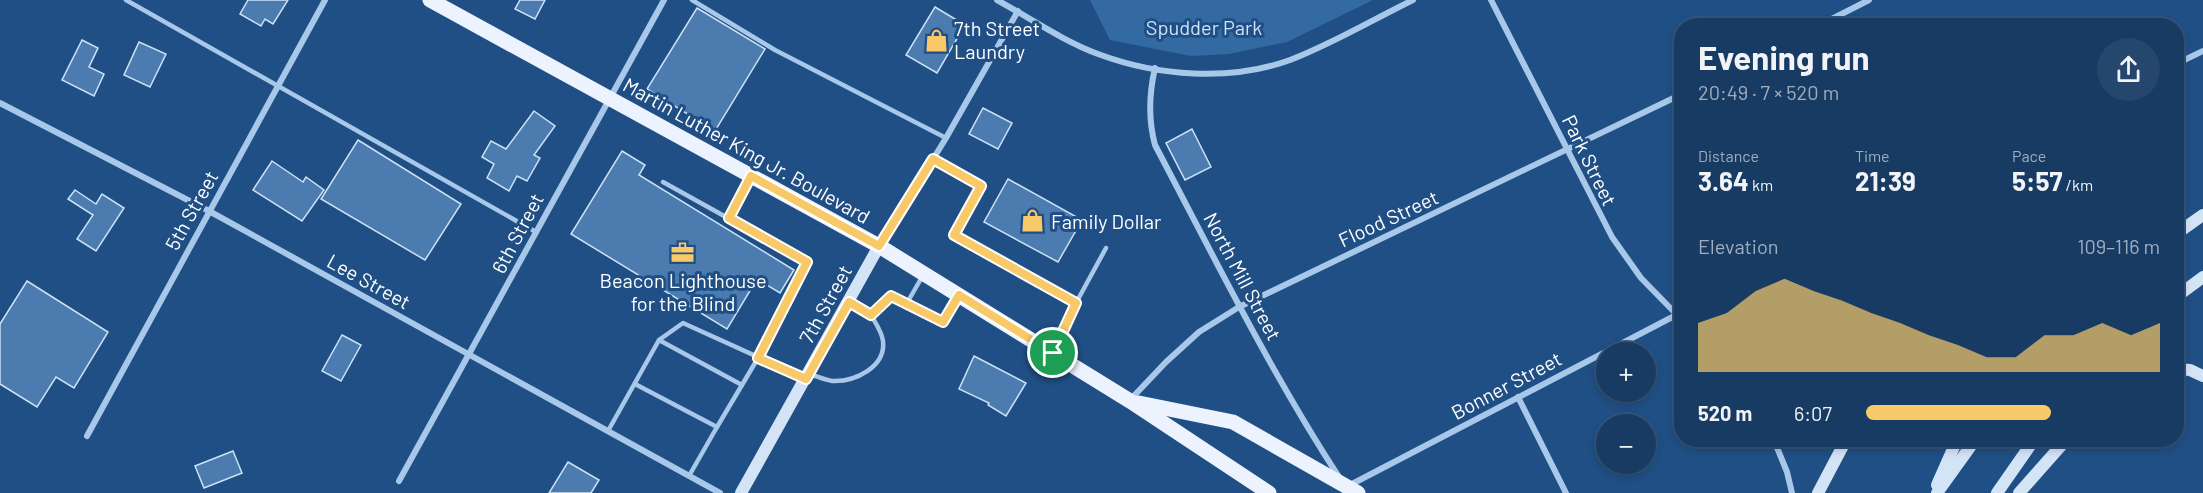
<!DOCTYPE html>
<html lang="en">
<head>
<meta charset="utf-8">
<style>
  body { margin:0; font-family:Barlow,sans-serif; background:#25466d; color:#f1f3f6; height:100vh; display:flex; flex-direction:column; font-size:22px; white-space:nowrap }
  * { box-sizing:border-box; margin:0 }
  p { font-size:20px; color:#9fadbf }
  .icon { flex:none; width:33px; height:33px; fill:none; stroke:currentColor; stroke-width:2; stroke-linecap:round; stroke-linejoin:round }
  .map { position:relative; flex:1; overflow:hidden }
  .details { position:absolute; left:1674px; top:18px; width:510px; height:429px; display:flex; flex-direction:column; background:#183b64; border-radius:24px; box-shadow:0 3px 9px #0003,0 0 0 2px #365578 }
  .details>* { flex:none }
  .controls { position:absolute; left:1596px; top:342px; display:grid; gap:12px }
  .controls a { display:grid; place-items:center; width:60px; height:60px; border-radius:50%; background:#183b64; box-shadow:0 3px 9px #0003,0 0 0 2px #365578; font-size:30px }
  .pin { position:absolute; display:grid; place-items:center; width:51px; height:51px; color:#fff; margin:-26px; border:3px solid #fff; border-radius:50%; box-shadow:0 2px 6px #0007 }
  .round { display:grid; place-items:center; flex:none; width:63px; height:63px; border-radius:32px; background:#25466d }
  .headline { display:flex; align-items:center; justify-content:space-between; height:102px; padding:0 24px }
  h1 { font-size:33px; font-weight:700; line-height:45px }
  .metrics { display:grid; grid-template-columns:repeat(3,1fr); gap:9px; height:102px; padding:6px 24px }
  .metrics div { display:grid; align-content:center }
  .metrics b { font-size:26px; font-weight:700 }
  .metrics small { font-size:16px; font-weight:400 }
  .metrics p { font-size:16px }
  .chart { height:168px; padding:12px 24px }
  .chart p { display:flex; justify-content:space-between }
  .chart svg { width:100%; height:108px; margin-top:6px; fill:#f7c969; opacity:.7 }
  ul { padding:0 24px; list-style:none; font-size:20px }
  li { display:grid; grid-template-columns:96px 72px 1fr; align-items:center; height:45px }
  li i { height:15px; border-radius:8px; background:#f7c969 }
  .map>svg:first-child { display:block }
</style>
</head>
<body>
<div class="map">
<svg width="2203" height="493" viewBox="0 0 2203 493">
  <rect width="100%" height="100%" fill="#204f85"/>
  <!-- green -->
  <polygon fill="#336aa2" points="1090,0 1373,0 1287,42 1229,54 1191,56 1110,40"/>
  <!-- building -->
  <g fill="#4c7caf" stroke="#cde1f7" stroke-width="1.5">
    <polygon points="248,0 288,0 273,24 265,19 261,26 240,14"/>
    <polygon points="520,0 545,0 535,19 515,9"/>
    <polygon points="935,7 965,25 937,73 906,55"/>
    <polygon points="697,8 765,49 715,131 647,89"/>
    <polygon points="82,40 98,48 89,67 104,74 94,96 62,80"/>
    <polygon points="139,42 166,54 150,87 124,75"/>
    <polygon points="983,108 1012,123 998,149 969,134"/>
    <polygon points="534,111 555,126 534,155 540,158 527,181 517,176 509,191 487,178 494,164 482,157 491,141 506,149"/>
    <polygon points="1192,129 1211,167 1185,180 1166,143"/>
    <polygon points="358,140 461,204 425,260 321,199"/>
    <polygon points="622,151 645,165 639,175 794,270 780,293 757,279 727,329 571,234"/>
    <polygon points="272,161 303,182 306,177 324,190 302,221 253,190"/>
    <polygon points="1008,179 1082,220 1058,262 984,222"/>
    <polygon points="75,190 96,204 102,194 124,208 96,251 77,239 93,215 68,199"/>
    <polygon points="27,281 108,332 74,388 56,377 37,407 0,384 0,324"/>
    <polygon points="342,335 361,345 341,381 322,371"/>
    <polygon points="974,356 1026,383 1006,416 988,405 989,403 959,389"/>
    <polygon points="233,451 242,473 204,488 195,466"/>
    <polygon points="568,462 599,480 591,493 549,493"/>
  </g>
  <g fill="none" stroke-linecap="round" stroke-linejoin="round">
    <!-- lane -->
    <g stroke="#a8c8ea" stroke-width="4.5">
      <polyline points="126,0 536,232"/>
      <polyline points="692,0 775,50 946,138"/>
      <polyline points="933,159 981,186 954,235 1076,303 1055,350"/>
      <polyline points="663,182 807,262 758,358 717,427"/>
      <polyline points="729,218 750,178"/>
      <polyline points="922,277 907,303 943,322 957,298"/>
      <polyline points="850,302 871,315 890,296 907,303"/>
      <polyline points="1076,303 1106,248"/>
      <polyline points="659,340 742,385"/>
      <path d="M809,374C816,376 825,380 832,381C855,382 886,367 883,341C882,332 875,322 871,315"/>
      <polyline points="635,384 717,427 689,476"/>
      <polyline points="608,431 659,340 683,323 804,378"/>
    </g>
    <!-- street -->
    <g stroke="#a8c8ea" stroke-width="6">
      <path d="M997,0C1030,18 1063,41 1098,54C1157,76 1230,82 1290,60C1332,44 1372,20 1413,0"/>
      <polyline points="1491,0 1612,237 1641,278 1682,320"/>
      <polyline points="1818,26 1869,0"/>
      <polyline points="2176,64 2203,51"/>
      <path d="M1155,68C1149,94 1148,119 1155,145C1214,257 1270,371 1339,477"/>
      <polyline points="0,103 209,211 720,493"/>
      <polyline points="880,246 946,138 1018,11"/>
      <polyline points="1518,397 1566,493"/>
      <polyline points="1130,400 1166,362 1199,332 1239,307 1682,94"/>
      <polyline points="87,436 325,0"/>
      <polyline points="1774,440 1787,472 1792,493"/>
      <polyline points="399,481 664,0"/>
      <polyline points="1350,485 1682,312"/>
    </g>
    <!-- secondary -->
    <g stroke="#d3e4f7" stroke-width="12">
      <polyline points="2176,234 2203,215"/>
      <polyline points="2176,297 2203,277"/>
      <polyline points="2176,369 2190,370 2203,376"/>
      <polyline points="1937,485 1957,440"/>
      <polyline points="741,493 879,246"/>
      <polyline points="1818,493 1846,440"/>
      <polyline points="1937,493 1975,440"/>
      <polyline points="1997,493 2034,440"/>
      <polyline points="2019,493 2066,440"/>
    </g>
    <!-- primary -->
    <g stroke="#ecf3fe" stroke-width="15">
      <polyline points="430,0 879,246 1130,401 1269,493"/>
      <polyline points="1139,403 1233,422 1358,493"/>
    </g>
  </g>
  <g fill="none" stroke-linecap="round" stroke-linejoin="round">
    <defs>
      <polygon id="route" points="933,159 981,186 954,235 1076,303 1053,353 959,295 943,322 891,296 871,315 849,302 806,379 758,358 807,262 729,218 751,176 879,246"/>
    </defs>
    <!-- route casing -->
    <use href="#route" stroke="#fff" stroke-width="12"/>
    <!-- route -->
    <use href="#route" stroke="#f7c969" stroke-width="8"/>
  </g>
  <!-- icons -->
  <defs>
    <symbol id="shop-bare" viewBox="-9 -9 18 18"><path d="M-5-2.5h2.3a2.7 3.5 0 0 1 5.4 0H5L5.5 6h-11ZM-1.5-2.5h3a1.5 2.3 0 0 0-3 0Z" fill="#f7c969" stroke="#204f85" stroke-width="2.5" paint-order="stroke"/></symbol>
    <symbol id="office-bare" viewBox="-9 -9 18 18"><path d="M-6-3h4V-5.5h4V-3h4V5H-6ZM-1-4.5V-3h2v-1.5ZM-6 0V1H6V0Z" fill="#f7c969" stroke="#204f85" stroke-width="2.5" paint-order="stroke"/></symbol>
  </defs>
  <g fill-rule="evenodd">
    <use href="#shop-bare" x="920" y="24" width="33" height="33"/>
    <use href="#shop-bare" x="1016" y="204" width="33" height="33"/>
    <use href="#office-bare" x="666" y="236" width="33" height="33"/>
  </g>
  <g text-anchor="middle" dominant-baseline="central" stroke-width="6" stroke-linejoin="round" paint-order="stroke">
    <!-- park labels -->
    <g font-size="20" fill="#cde1f7" stroke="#204f85">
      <text x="1204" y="27">Spudder Park</text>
    </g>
    <!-- poi labels -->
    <g font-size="20" fill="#fff" stroke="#204f85" text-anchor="start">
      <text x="954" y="28">7th Street<tspan x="954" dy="23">Laundry</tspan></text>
      <text x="1051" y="221">Family Dollar</text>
      <text x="683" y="280" text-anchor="middle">Beacon Lighthouse<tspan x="683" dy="23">for the Blind</tspan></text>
    </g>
    <!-- street labels -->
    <g font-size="20" fill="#fff" stroke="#204f85">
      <text transform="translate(747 150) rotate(29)">Martin Luther King Jr. Boulevard</text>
      <text transform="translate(1590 160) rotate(64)">Park Street</text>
      <text transform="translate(191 210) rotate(-61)">5th Street</text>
      <text transform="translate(1388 218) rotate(-25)">Flood Street</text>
      <text transform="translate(517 233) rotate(-62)">6th Street</text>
      <text transform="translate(1243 276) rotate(62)">North Mill Street</text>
      <text transform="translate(369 281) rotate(29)">Lee Street</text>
      <text transform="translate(825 304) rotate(-61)">7th Street</text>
      <text transform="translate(1506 385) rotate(-28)">Bonner Street</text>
    </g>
  </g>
</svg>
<div class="controls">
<a>+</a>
<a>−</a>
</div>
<div class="pin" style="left:1053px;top:353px;background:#1e9e55"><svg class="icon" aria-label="arrive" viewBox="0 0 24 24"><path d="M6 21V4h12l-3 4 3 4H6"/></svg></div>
<section class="details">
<div class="headline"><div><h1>Evening run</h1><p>20:49 · 7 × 520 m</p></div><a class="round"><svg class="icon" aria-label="share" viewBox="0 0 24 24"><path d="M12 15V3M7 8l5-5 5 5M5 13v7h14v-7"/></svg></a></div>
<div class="metrics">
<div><p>Distance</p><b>3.64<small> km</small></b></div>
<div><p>Time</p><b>21:39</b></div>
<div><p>Pace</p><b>5:57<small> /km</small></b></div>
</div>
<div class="chart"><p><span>Elevation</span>109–116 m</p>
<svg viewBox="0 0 160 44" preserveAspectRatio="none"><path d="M0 44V24L10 20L20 11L30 6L40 11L50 15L60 20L70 24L80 29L90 33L100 38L110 38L120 29L130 29L140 24L150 29L160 24V44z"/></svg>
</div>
<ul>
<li><b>520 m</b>6:07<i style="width:63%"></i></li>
</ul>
</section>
</div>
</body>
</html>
